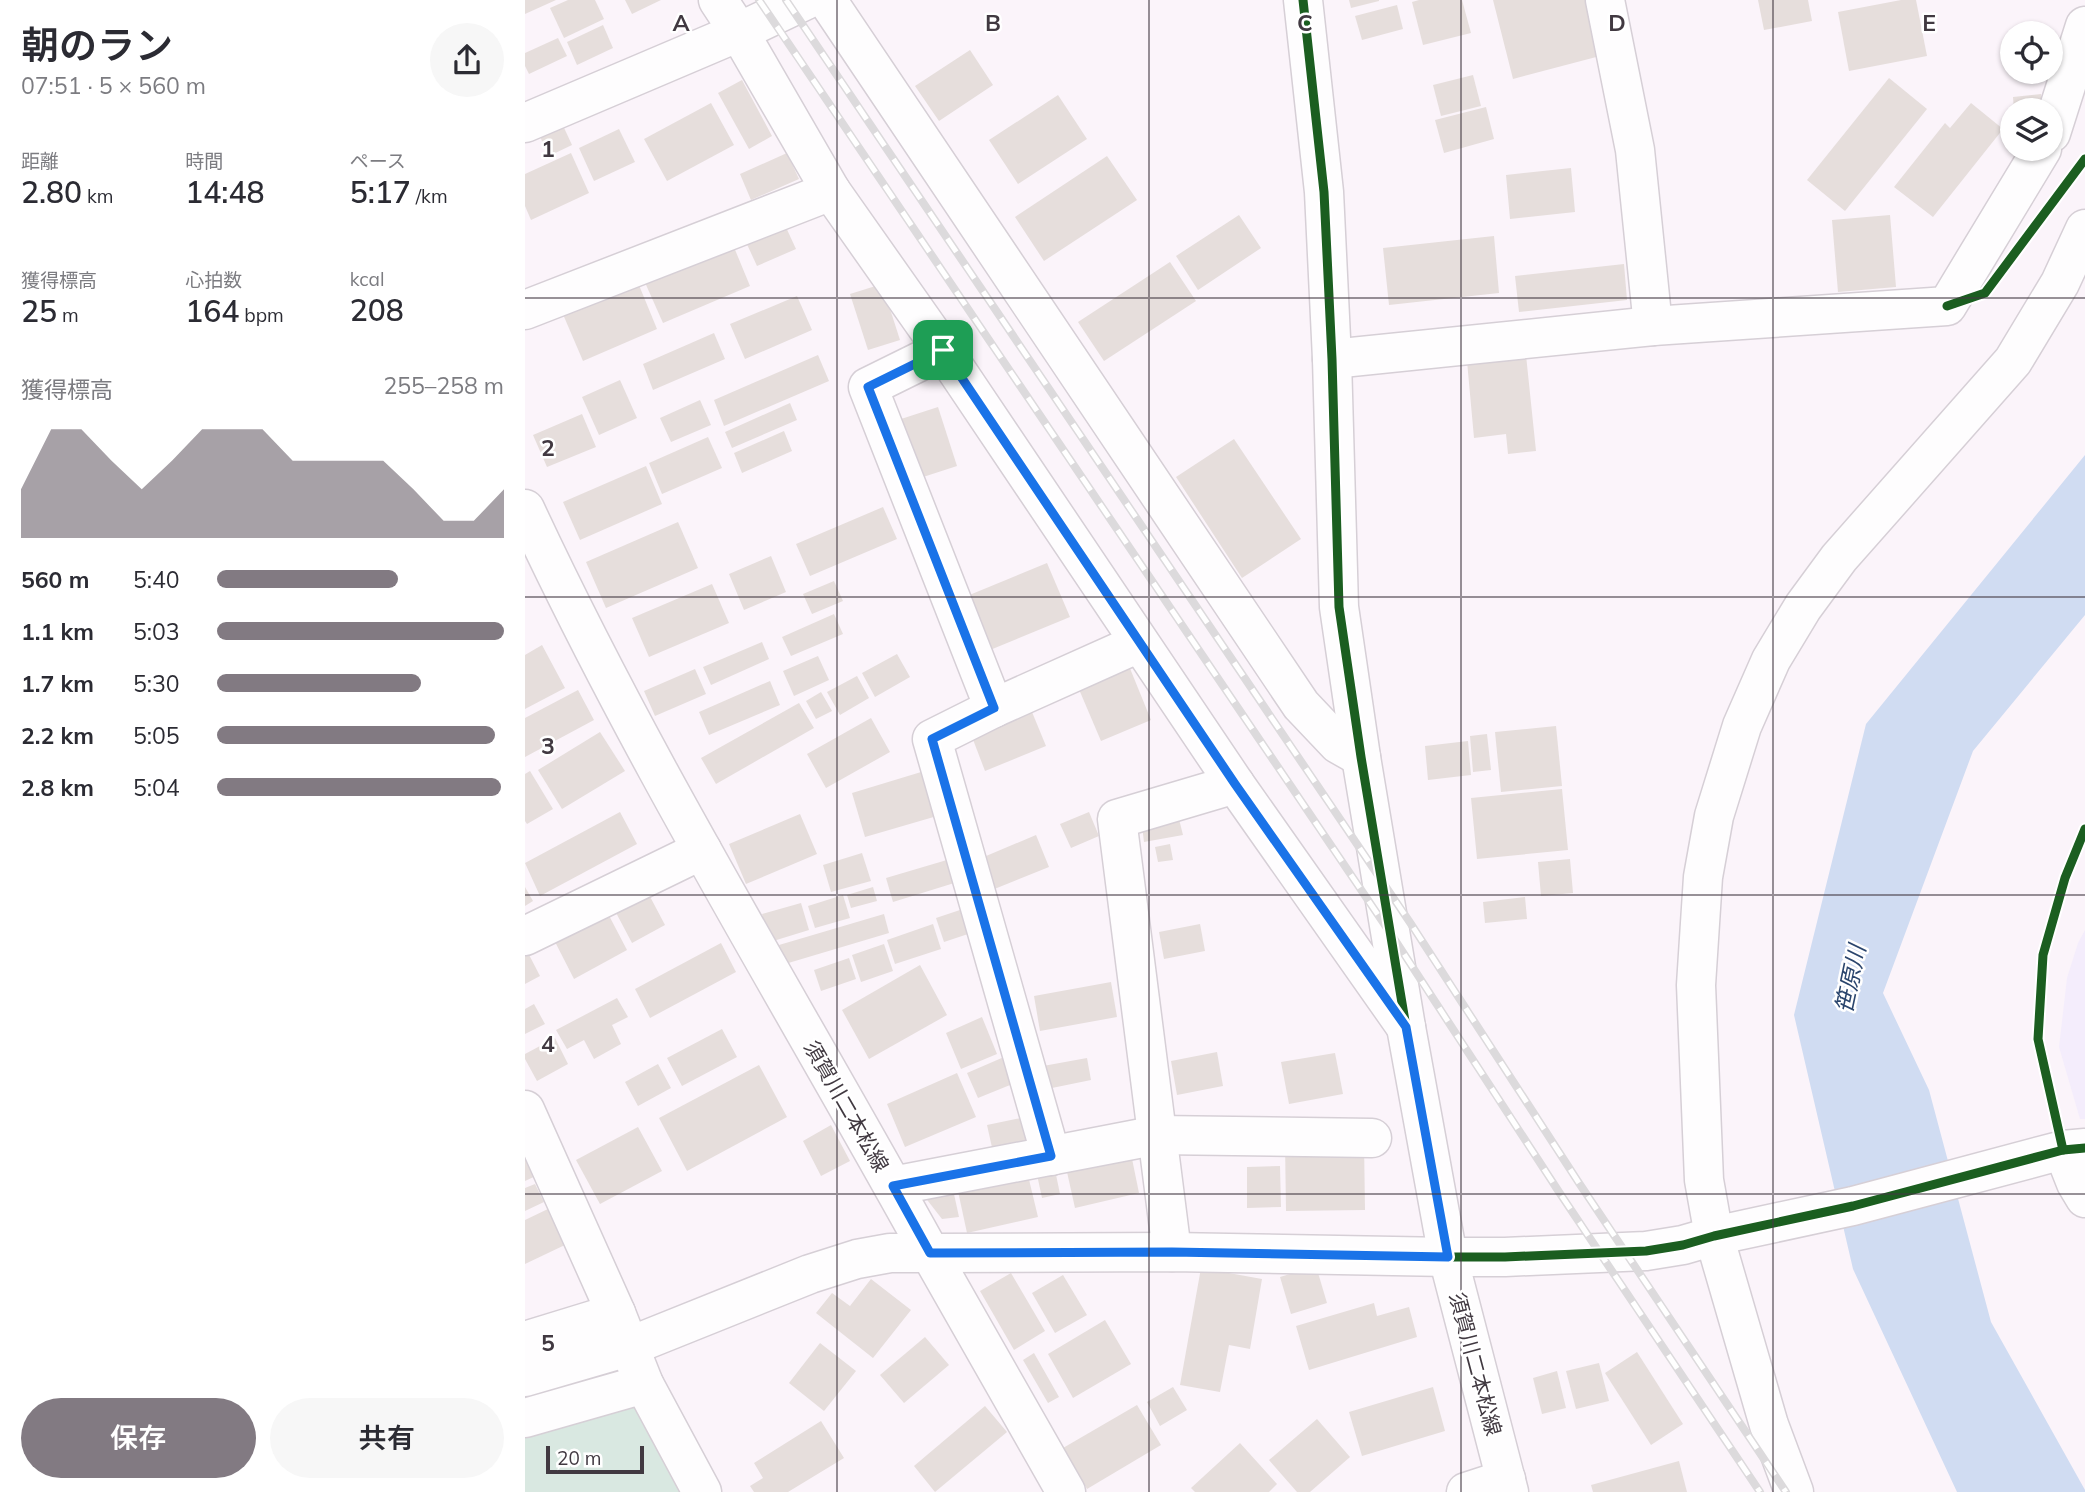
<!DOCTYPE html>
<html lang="ja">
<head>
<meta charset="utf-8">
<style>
  body { margin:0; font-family:Mulish,"Noto Sans JP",sans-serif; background:#f7f7f7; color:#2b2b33; height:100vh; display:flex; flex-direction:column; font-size:26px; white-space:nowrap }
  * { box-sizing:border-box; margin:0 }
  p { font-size:23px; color:#7c7c81 }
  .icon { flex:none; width:38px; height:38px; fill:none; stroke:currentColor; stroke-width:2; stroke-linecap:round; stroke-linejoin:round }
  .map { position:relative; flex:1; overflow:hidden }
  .drawer { display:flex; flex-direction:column; background:#fff; width:525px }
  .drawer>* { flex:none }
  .buttons { position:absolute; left:1475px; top:21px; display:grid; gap:14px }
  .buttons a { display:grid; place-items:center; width:63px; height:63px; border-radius:50%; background:#fff; box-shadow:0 2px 5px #0004; font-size:35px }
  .scale { position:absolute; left:21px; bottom:18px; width:98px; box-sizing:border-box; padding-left:7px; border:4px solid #413941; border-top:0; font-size:19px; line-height:24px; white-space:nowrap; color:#413941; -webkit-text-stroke:5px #fff; paint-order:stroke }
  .pin { position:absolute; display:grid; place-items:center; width:60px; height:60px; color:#fff; margin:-30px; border-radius:14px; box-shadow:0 4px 10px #0006 }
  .round { display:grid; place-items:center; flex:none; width:74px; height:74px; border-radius:37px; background:#f7f7f7 }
  .summary { display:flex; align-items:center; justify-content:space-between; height:119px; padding:0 21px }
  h1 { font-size:38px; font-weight:600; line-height:52px }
  .figures { display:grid; grid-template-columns:repeat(3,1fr); gap:10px; height:119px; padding:7px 21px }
  .figures div { display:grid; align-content:center }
  .figures b { font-size:30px; font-weight:600 }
  .figures small { font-size:19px; font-weight:400 }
  .figures p { font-size:19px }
  .chart { height:196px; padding:14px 21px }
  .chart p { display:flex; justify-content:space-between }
  .chart svg { width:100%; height:126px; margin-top:7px; fill:#827a82; opacity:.7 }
  .primary-button { display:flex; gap:14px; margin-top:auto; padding:14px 21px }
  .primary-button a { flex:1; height:80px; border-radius:42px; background:#827a82; color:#fff; font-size:28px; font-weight:600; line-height:80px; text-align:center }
  .primary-button a+a { background:#f7f7f7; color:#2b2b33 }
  ul { padding:0 21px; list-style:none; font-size:23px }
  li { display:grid; grid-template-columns:112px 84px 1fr; align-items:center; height:52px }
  li i { height:18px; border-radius:9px; background:#827a82 }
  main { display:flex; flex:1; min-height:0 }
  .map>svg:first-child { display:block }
</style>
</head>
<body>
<main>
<section class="drawer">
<div class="summary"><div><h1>朝のラン</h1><p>07:51 · 5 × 560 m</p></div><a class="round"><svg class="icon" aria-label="share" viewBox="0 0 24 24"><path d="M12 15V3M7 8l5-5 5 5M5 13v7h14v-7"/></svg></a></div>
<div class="figures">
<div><p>距離</p><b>2.80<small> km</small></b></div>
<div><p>時間</p><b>14:48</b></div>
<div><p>ペース</p><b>5:17<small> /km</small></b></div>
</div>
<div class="figures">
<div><p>獲得標高</p><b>25<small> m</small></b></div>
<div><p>心拍数</p><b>164<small> bpm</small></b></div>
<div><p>kcal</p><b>208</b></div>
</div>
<div class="chart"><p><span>獲得標高</span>255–258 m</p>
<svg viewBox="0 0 160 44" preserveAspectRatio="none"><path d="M0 44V27L10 6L20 6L30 17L40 27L50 17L60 6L70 6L80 6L90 17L100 17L110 17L120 17L130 27L140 38L150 38L160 27V44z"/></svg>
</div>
<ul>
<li><b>560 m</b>5:40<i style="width:63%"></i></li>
<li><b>1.1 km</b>5:03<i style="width:100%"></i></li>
<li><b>1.7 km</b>5:30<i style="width:71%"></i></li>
<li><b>2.2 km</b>5:05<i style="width:97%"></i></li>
<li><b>2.8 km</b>5:04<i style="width:99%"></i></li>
</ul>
<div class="primary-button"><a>保存</a><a>共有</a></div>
</section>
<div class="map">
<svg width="1560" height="1492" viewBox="0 0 1560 1492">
  <rect width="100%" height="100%" fill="#fbf4fa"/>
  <!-- education -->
  <polygon fill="#f4edfc" points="1560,930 1560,1119 1555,1119 1534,1047 1542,978 1553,943"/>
  <!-- green -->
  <polygon fill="#d9e8e1" points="116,1390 172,1492 0,1492 0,1424"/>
  <!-- water -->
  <polygon fill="#d0dcf2" points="1560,455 1560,615 1448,751 1358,993 1404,1090 1466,1322 1560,1490 1560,1492 1432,1492 1328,1269 1269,1015 1341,724"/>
  <!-- building -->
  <g fill="#e6dedc">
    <polygon points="0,0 31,0 0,14"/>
    <polygon points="43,0 70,0 79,19 39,38 25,8"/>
    <polygon points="100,0 136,0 107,14"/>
    <polygon points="824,0 854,0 854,1 826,8"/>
    <polygon points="894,0 937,0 946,33 898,45 887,2"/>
    <polygon points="968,0 1061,0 1075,56 988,79"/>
    <polygon points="1233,0 1283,0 1287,21 1239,30"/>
    <polygon points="1376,0 1391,0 1402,56 1324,71 1313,12"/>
    <polygon points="872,5 878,29 837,40 830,16"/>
    <polygon points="78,25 88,48 52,65 42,42"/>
    <polygon points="33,38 42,56 4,74 0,66 0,53"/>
    <polygon points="445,50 468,85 414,121 390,86"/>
    <polygon points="948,75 956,106 916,116 908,85"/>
    <polygon points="1364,78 1402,109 1320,211 1282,180"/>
    <polygon points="217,80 247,136 224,149 193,93"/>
    <polygon points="1516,94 1518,110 1489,110 1488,97"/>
    <polygon points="533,95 562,139 493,184 464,140"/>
    <polygon points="186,103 209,145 142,181 119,139"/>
    <polygon points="1446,103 1478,129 1408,217 1369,187 1420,123 1425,128"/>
    <polygon points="961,107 969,139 919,153 910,120"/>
    <polygon points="34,117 47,145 24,156 11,128"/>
    <polygon points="94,129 110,162 69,181 54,148"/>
    <polygon points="46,153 64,193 6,220 0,206 0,174"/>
    <polygon points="262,153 274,179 226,200 215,174"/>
    <polygon points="582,156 612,200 519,261 490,217"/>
    <polygon points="1046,168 1050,212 985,219 981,175"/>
    <polygon points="714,215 736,248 673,290 651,256"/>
    <polygon points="1365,215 1371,287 1313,292 1307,220"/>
    <polygon points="259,223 271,249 232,266 220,240"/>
    <polygon points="969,236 974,293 864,305 858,248"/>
    <polygon points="206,240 225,286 138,323 118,278"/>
    <polygon points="645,262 671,301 579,361 553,322"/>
    <polygon points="1099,264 1102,300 994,312 990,276"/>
    <polygon points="109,273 132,329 58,361 34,305"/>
    <polygon points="357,284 375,340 343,350 325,294"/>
    <polygon points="272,296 287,330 220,359 205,324"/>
    <polygon points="189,333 200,359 128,390 118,364"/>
    <polygon points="293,355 304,381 199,426 189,400"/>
    <polygon points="1001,355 1011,451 983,454 981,434 949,438 942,361"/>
    <polygon points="95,380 112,418 74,435 57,397"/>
    <polygon points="175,400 186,425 146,442 135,418"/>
    <polygon points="265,403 272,420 207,448 200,432"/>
    <polygon points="413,407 432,466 392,479 373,420"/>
    <polygon points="57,414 71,447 22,467 8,435"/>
    <polygon points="259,431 267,451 217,473 209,453"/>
    <polygon points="183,437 197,468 137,494 124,463"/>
    <polygon points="709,439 776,539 717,578 651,477"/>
    <polygon points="121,466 137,504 55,540 38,502"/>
    <polygon points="358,507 372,539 285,576 271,544"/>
    <polygon points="153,522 173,568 81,608 61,562"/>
    <polygon points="246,556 261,592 219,610 204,574"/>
    <polygon points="522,563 545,617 465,650 442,596"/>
    <polygon points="309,581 318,601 287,614 278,594"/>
    <polygon points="187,584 204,623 124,657 107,618"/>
    <polygon points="309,614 318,634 266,656 257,637"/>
    <polygon points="237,642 244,659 186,685 178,667"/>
    <polygon points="17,645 40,688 0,709 0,655"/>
    <polygon points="372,654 385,677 350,697 337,673"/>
    <polygon points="293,656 304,680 269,696 258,671"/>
    <polygon points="604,666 626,720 576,741 553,687"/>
    <polygon points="170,669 181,694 130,716 119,691"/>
    <polygon points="332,676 344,698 315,715 302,692"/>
    <polygon points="245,681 255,705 184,735 174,712"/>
    <polygon points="53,690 69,720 0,757 0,718"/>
    <polygon points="296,692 307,711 291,719 281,701"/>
    <polygon points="274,703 289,728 191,784 176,758"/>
    <polygon points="507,712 521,746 460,771 447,737"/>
    <polygon points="346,718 365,752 301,788 282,754"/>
    <polygon points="1031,726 1037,786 976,792 970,732"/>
    <polygon points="75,732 100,771 37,809 13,770"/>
    <polygon points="962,734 966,770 948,772 945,736"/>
    <polygon points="943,741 946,775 903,780 900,746"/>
    <polygon points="406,769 419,814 340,837 327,793"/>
    <polygon points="5,771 28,809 2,824 0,821 0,774"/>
    <polygon points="1037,789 1043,850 952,859 946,798"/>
    <polygon points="95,812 112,844 15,896 0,863"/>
    <polygon points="564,812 574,836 546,848 535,824"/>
    <polygon points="275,814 292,854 221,884 204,844"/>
    <polygon points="654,819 658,835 619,842 617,826"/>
    <polygon points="511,835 524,867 467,890 454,859"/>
    <polygon points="645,844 648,860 633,862 630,847"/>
    <polygon points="337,853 346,881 306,892 298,865"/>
    <polygon points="432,857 439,880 368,902 361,878"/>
    <polygon points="1045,859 1048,893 1016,896 1013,862"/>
    <polygon points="0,887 8,901 0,906"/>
    <polygon points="348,887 352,901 326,908 322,895"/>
    <polygon points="121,889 140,925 107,943 88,907"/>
    <polygon points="318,895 325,918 290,928 283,906"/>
    <polygon points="1000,897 1002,919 960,923 958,902"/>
    <polygon points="276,903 284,930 245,942 237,914"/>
    <polygon points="79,906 102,950 49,979 26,934"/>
    <polygon points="435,910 443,934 419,942 411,918"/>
    <polygon points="359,914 364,933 260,964 254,945"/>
    <polygon points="408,924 416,949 370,964 362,940"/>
    <polygon points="675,924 680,951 639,959 634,932"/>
    <polygon points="196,943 211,972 125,1018 110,989"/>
    <polygon points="359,944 368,971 336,982 327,955"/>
    <polygon points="0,947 15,976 0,984"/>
    <polygon points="324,958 331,979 296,991 289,970"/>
    <polygon points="395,965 422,1015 344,1059 317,1010"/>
    <polygon points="586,982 592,1017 515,1031 509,996"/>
    <polygon points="92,998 103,1017 87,1025 96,1044 69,1059 59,1040 42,1049 31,1030"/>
    <polygon points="9,1004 20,1024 0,1034 0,1009"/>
    <polygon points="457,1017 472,1054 436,1069 421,1033"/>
    <polygon points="197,1029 212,1057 157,1086 142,1058"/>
    <polygon points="30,1038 43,1064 12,1081 0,1059 0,1054"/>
    <polygon points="692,1052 698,1086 652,1095 646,1061"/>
    <polygon points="810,1053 818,1094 764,1104 756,1062"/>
    <polygon points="479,1057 490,1083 453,1098 442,1073"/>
    <polygon points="562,1058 566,1080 522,1089 518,1066"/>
    <polygon points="133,1064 146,1088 113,1106 100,1082"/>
    <polygon points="234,1065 262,1117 162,1171 134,1118"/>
    <polygon points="432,1073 451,1117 380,1147 362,1104"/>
    <polygon points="496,1118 502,1145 468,1152 462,1125"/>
    <polygon points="306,1125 325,1161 296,1176 278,1141"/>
    <polygon points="113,1127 137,1171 75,1204 51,1160"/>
    <polygon points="839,1141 840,1210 761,1211 760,1142"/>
    <polygon points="605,1149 614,1193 550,1208 540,1163"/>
    <polygon points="4,1156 13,1175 0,1181 0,1158"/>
    <polygon points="529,1165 535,1194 517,1198 511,1170"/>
    <polygon points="755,1166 756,1207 722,1208 722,1167"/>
    <polygon points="501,1167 513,1217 442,1233 431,1182"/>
    <polygon points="10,1184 19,1202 0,1211 0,1188"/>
    <polygon points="427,1185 434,1217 417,1219 396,1192"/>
    <polygon points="25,1208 42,1244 0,1264 0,1220"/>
    <polygon points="791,1266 802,1303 766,1314 755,1277"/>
    <polygon points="676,1268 737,1279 725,1349 704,1345 695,1392 655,1385"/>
    <polygon points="486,1273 520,1331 489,1350 455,1291"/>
    <polygon points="538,1275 562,1315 530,1333 507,1293"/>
    <polygon points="346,1279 386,1310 348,1358 291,1313 307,1293 325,1306"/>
    <polygon points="849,1303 852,1316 884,1307 892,1337 784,1370 771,1326"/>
    <polygon points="580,1320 606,1364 548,1398 523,1354"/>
    <polygon points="400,1337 424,1365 379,1403 355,1375"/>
    <polygon points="295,1343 331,1371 299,1411 264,1383"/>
    <polygon points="1112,1352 1158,1424 1126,1445 1080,1373"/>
    <polygon points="509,1353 534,1397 523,1403 498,1360"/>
    <polygon points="1074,1363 1084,1401 1051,1409 1041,1371"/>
    <polygon points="1032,1371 1041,1408 1017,1414 1008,1378"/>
    <polygon points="648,1387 662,1410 635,1426 622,1402"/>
    <polygon points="908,1387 920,1431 837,1456 824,1412"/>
    <polygon points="612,1405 636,1445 562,1489 538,1448"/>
    <polygon points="460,1406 482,1432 410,1492 389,1466"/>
    <polygon points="792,1419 825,1457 785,1492 772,1492 744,1460"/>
    <polygon points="296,1421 319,1458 263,1492 229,1492 225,1486 238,1478 229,1463"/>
    <polygon points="715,1443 752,1484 744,1492 670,1492 666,1488"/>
    <polygon points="1154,1461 1162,1492 1068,1492 1066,1485"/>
  </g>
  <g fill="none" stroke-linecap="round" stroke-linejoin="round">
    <defs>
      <g id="street">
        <polyline points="193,0 214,32 306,191 418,350 710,784 881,1027"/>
        <polyline points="302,0 776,705 813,744 836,757"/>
        <polyline points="1080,0 1110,150 1128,326"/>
        <polyline points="0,123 214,32 281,0"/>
        <polyline points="1526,133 1560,26"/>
        <polyline points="0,310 306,191"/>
        <polyline points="418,350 343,387 469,708"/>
        <polyline points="807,359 1128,326 1422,306 1517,149"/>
        <polyline points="0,936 177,850"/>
        <polyline points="0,1110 91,1313 119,1384 177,1492"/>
        <polyline points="1538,1150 1551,1183 1560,1198"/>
        <polyline points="526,1156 407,739 469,708 614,643"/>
        <polyline points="368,1186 633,1135 847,1138"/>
        <polyline points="647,1252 592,819 710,784"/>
        <polyline points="923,1257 980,1257 1121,1251 1158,1245 1189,1236 1328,1206 1538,1150 1560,1148"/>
        <polyline points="0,1341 91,1313"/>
        <polyline points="0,1377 103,1347 285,1274 332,1259 365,1253 405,1253 541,1492"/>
        <polyline points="0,1418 119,1384"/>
        <polyline points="941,1492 981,1479"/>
        <polyline points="1269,1492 1244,1425 1189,1236 1179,1180 1171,985 1178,877 1189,816 1217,726 1246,660 1278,607 1314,558 1488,361 1535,283 1560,229"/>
      </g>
      <g id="secondary">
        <polyline points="778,0 799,192 807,359 814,607 836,757 881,1027 923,1257 984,1492"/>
        <path d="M0,509C119,765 269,1006 405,1253L647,1252L923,1257"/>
      </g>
    </defs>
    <!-- street casing -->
    <use href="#street" stroke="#d6cfd6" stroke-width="41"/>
    <!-- secondary casing -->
    <use href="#secondary" stroke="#d6cfd6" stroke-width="41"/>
    <!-- street -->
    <use href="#street" stroke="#fefdfe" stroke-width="38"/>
    <!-- secondary -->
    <use href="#secondary" stroke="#fefdfe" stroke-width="38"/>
    <defs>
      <g id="rail">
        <polyline points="234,0 868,937 1036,1195 1235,1492"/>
        <polyline points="261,0 886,924 1054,1183 1261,1492"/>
      </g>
    </defs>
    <!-- rail casing -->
    <use href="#rail" stroke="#dcdadc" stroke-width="8"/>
    <!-- rail -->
    <use href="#rail" stroke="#fff" stroke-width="5" stroke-dasharray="16" stroke-linecap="butt"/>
    <defs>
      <g id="cycleway">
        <polyline points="778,0 799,192 807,359 814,607 836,757 881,1027 923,1257 980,1257 1121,1251 1158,1245 1189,1236 1328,1206 1538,1150 1560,1148"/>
        <polyline points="1422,306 1460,293 1560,159"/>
        <polyline points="1538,1150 1513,1039 1518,955 1540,878 1560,829"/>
      </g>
    </defs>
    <!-- cycleway casing -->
    <use href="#cycleway" stroke="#fff" stroke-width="13"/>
    <!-- cycleway -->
    <use href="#cycleway" stroke="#1b5e20" stroke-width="9"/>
  </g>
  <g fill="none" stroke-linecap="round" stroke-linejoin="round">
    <defs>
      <polygon id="route" points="418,350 710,784 881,1027 923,1257 647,1252 405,1253 368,1186 526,1156 407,739 469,708 343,387"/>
    </defs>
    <!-- route casing -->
    <use href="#route" stroke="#fff" stroke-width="14"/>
    <!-- route -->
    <use href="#route" stroke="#1a73e8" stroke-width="9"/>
  </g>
  <!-- grid -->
  <path fill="none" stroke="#413941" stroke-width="2" stroke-opacity="0.55" d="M312,0V1492M624,0V1492M936,0V1492M1248,0V1492M0,298H1560M0,597H1560M0,895H1560M0,1194H1560"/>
  <g text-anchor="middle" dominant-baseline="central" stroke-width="5" stroke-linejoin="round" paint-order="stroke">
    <!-- street labels -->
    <g font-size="21" fill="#413941" stroke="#fff">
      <text transform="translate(322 1106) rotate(60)">須賀川二本松線</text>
      <text transform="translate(951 1364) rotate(75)">須賀川二本松線</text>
    </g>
    <!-- water labels -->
    <g font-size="23" font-style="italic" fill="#2a456d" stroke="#fff">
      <text transform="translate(1325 979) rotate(-78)">笹原川</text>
    </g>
  </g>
  <g font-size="23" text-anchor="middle" font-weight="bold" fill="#413941" stroke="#fff" stroke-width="5" stroke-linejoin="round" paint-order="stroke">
    <text x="156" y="31">A</text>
    <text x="468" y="31">B</text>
    <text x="780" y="31">C</text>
    <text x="1092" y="31">D</text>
    <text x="1404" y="31">E</text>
    <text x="23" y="157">1</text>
    <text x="23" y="456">2</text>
    <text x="23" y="754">3</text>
    <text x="23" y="1052">4</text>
    <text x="23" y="1351">5</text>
  </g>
</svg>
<div class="buttons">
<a><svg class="icon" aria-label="locate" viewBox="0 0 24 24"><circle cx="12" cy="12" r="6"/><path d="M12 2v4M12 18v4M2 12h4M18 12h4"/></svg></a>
<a><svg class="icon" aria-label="layers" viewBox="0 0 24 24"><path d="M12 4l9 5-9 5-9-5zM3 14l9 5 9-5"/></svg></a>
</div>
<div class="scale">20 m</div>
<div class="pin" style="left:418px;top:350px;background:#1e9e55"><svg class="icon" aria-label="arrive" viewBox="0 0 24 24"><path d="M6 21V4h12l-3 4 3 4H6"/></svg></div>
</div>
</main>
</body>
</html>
